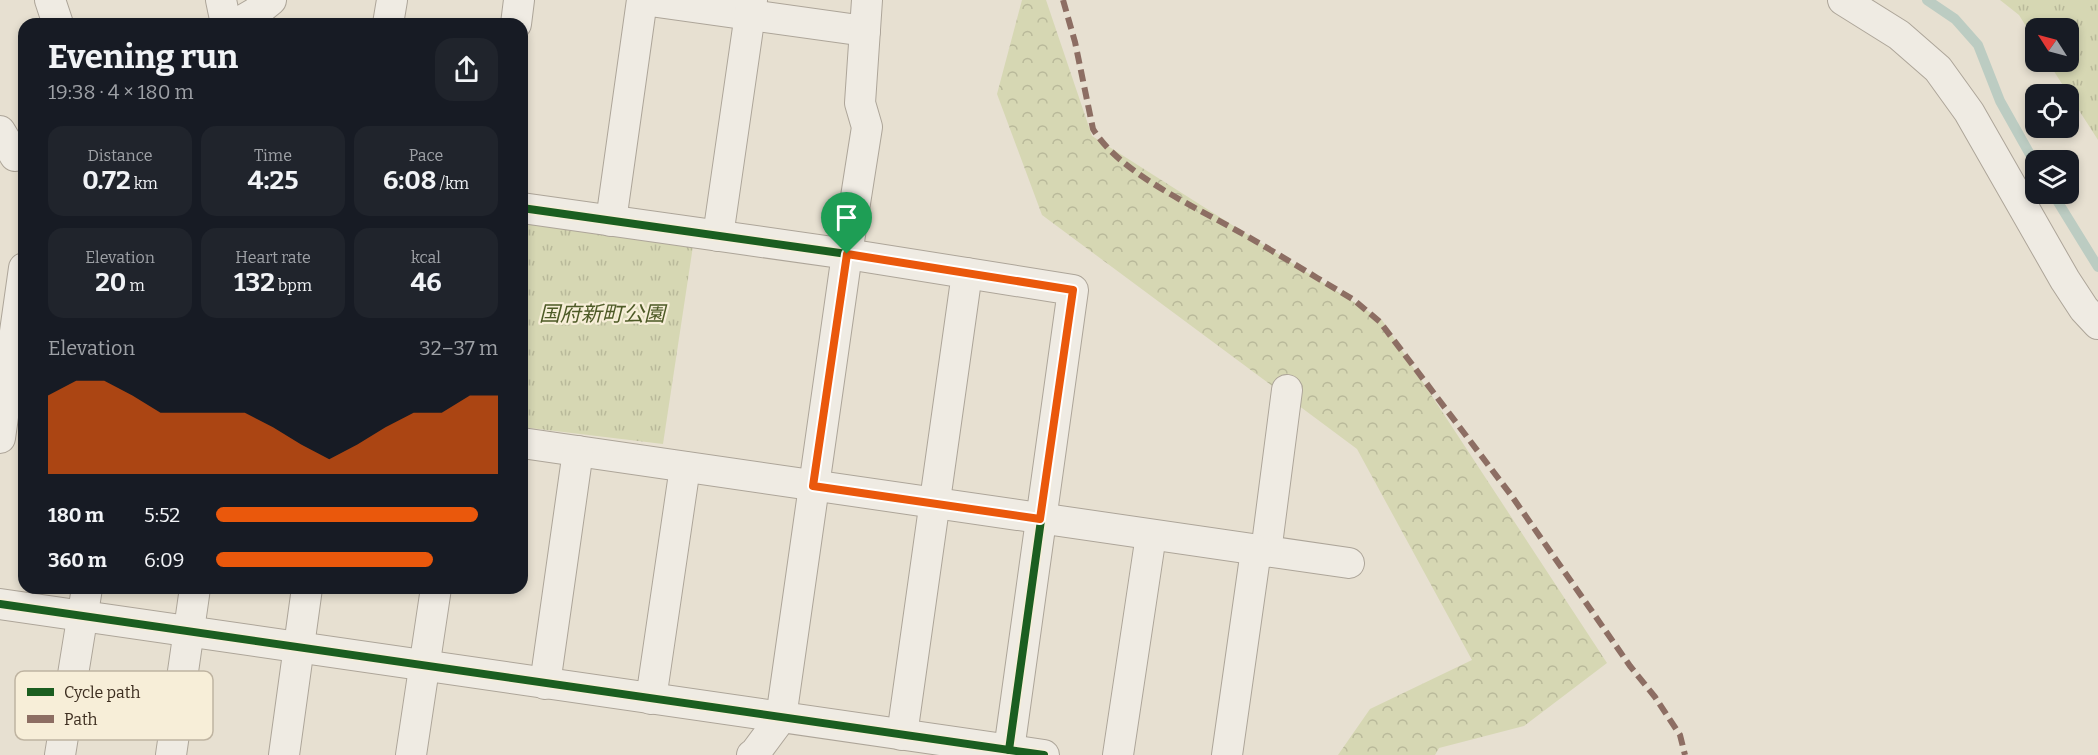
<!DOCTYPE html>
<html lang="en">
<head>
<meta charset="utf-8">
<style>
  body { margin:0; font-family:Bitter,"Noto Sans JP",serif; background:#20242c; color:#f1f3f6; height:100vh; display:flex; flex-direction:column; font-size:22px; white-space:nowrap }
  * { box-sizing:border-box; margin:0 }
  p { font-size:20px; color:#9ea1a6 }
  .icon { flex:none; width:33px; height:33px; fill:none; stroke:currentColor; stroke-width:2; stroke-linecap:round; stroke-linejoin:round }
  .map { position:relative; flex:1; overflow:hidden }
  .sheet { position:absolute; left:18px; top:18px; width:510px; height:576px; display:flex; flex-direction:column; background:#171b24; border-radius:18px; box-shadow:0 3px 9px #0003 }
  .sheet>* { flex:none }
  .needle { width:39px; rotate:306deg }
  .buttons { position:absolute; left:2025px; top:18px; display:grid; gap:12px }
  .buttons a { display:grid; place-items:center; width:54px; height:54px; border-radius:12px; background:#171b24; box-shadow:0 3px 9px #0003; font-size:30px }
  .pin { position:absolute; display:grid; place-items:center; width:51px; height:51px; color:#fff; margin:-62px -26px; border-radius:50% 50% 50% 0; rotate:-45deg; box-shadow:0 0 6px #0007 }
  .pin .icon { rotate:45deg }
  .round { display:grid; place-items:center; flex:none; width:63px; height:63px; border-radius:18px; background:#20242c }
  .overview { display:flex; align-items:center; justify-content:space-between; height:102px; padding:0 30px }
  h1 { font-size:33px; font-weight:700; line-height:45px }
  .figures { display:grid; grid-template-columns:repeat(3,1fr); gap:9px; height:102px; padding:6px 30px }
  .figures div { display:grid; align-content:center; border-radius:15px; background:#20242c; text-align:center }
  .figures b { font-size:26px; font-weight:700 }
  .figures small { font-size:16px; font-weight:400 }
  .figures p { font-size:16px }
  .chart { height:168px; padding:12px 30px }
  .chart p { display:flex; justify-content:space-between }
  .chart svg { width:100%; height:108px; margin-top:6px; fill:#ea580c; opacity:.7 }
  ul { padding:0 30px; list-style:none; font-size:20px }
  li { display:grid; grid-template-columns:96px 72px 1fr; align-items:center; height:45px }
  li i { height:15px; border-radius:8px; background:#ea580c }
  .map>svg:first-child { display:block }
</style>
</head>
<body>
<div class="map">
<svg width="2098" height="755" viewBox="0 0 2098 755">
  <defs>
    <pattern id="forest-crowns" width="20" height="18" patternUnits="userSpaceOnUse" patternTransform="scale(1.5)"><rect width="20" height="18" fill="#d6d7b3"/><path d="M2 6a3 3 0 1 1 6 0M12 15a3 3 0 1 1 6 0" fill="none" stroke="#b9b99a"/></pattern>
    <pattern id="park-tufts" width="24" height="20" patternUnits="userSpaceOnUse" patternTransform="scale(1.5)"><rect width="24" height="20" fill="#d6d7b3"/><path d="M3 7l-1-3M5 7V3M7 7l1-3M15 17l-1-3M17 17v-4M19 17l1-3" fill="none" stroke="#b9b99a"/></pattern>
  </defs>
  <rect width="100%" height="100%" fill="#e7e0d1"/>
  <!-- forest -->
  <polygon fill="url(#forest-crowns)" points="1022,0 1046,0 1092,136 1382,320 1607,663 1524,726 1439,748 1435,755 1338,755 1370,709 1472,660 1357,449 1042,215 997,94"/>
  <!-- park -->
  <g fill="url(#park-tufts)">
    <polygon points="2000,0 2098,0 2098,140 2048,62 2068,62 2068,28 2036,28 2035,41 2019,15"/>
    <polygon points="522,215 693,246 663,444 522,427"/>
  </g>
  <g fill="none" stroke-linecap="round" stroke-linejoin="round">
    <!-- stream -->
    <g stroke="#bcccc2" stroke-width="10">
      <polyline points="1927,0 1955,19 1978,45 2000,101 2036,165"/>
      <polyline points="2053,194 2098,267"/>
    </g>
    <defs>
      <g id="minor">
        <polyline points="50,0 58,24"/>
        <polyline points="221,0 226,24"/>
        <polyline points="643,0 865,31"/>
        <polyline points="1843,0 1899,35 1938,69 1969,112 2065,280 2084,309 2098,324"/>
        <polyline points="236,24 255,13 271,0"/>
        <polyline points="388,24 392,0"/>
        <polyline points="516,24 519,0"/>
        <polyline points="0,131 15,156"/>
        <polyline points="522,208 847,254 1073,290 1009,750"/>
        <polyline points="611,221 642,0"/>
        <polyline points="718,236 752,0"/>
        <polyline points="0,438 24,268"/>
        <polyline points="522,443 1349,563"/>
        <polyline points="1266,552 1287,390"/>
        <polyline points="0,604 1044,755"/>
        <polyline points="545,684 578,451"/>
        <polyline points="651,699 685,467"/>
        <polyline points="902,735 967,273"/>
        <polyline points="60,755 87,588"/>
        <polyline points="171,755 195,588"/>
        <polyline points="284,755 307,588"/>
        <polyline points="411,755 436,588"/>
        <polyline points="752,755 755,753 781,718 847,254 867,127 860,103 867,0"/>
        <polyline points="1118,755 1151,535"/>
        <polyline points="1227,755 1256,550"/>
      </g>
    </defs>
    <!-- minor casing -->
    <use href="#minor" stroke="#ada599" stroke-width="32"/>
    <!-- minor -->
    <use href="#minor" stroke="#efebe3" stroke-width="30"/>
    <!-- quiet -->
    <path stroke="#8d6e63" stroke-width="6" stroke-dasharray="12 6" stroke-linecap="butt" d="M1063,0L1075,42L1093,129C1120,174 1198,208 1243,234C1280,255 1317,278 1354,300L1380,322L1511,495L1630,666L1655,697L1680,735L1685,755"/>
    <defs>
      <g id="cycleway">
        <polyline points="522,208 847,254 1073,290 1009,750"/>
        <polyline points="0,604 1044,755"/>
      </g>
    </defs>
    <!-- cycleway casing -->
    <use href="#cycleway" stroke="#f7eed8" stroke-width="11"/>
    <!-- cycleway -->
    <use href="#cycleway" stroke="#1b5e20" stroke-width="8"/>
  </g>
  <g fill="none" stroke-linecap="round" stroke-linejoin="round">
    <defs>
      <polygon id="route" points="847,254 1073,290 1040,519 813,486"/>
    </defs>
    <!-- route casing -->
    <use href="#route" stroke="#fff" stroke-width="12"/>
    <!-- route -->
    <use href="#route" stroke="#ea580c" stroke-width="8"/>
  </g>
  <g text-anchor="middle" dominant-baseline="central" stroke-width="4.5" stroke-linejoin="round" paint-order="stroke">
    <!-- park labels -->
    <g font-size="21" font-style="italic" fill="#4d5a26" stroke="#f7eed8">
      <text x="602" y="314">国府新町公園</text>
    </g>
  </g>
  <!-- legend -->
  <rect x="15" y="671" width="198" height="69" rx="9" fill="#f7eed8" stroke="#bfb4a1" stroke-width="1.5"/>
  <rect x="27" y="688" width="27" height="8" fill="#1b5e20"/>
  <rect x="27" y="715" width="27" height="8" fill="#8d6e63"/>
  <g font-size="16" fill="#3d2e20">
    <text x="64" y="698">Cycle path</text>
    <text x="64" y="725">Path</text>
  </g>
</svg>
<div class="buttons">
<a><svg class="needle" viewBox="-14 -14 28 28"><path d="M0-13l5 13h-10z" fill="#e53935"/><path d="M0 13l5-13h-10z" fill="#9ea1a6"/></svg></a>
<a><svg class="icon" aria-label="locate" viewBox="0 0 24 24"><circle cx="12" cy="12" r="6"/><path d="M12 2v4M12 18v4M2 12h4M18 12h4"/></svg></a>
<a><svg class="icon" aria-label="layers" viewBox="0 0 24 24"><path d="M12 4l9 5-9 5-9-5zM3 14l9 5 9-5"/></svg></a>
</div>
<div class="pin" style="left:847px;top:254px;background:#1e9e55"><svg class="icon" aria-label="arrive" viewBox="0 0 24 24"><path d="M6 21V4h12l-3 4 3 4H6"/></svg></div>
<section class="sheet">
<div class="overview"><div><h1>Evening run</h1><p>19:38 · 4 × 180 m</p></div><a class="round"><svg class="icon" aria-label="share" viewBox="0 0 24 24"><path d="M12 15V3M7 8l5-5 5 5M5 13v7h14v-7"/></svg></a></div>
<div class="figures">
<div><p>Distance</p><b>0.72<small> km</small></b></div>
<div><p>Time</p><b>4:25</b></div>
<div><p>Pace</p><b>6:08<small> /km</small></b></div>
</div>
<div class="figures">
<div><p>Elevation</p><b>20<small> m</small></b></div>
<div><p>Heart rate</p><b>132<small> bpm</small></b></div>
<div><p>kcal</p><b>46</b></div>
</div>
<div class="chart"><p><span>Elevation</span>32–37 m</p>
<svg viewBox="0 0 160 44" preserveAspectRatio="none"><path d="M0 44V12L10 6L20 6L30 12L40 19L50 19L60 19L70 19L80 25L90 32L100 38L110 32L120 25L130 19L140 19L150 12L160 12V44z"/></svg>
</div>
<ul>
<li><b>180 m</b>5:52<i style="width:93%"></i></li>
<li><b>360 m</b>6:09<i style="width:77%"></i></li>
</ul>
</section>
</div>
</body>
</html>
